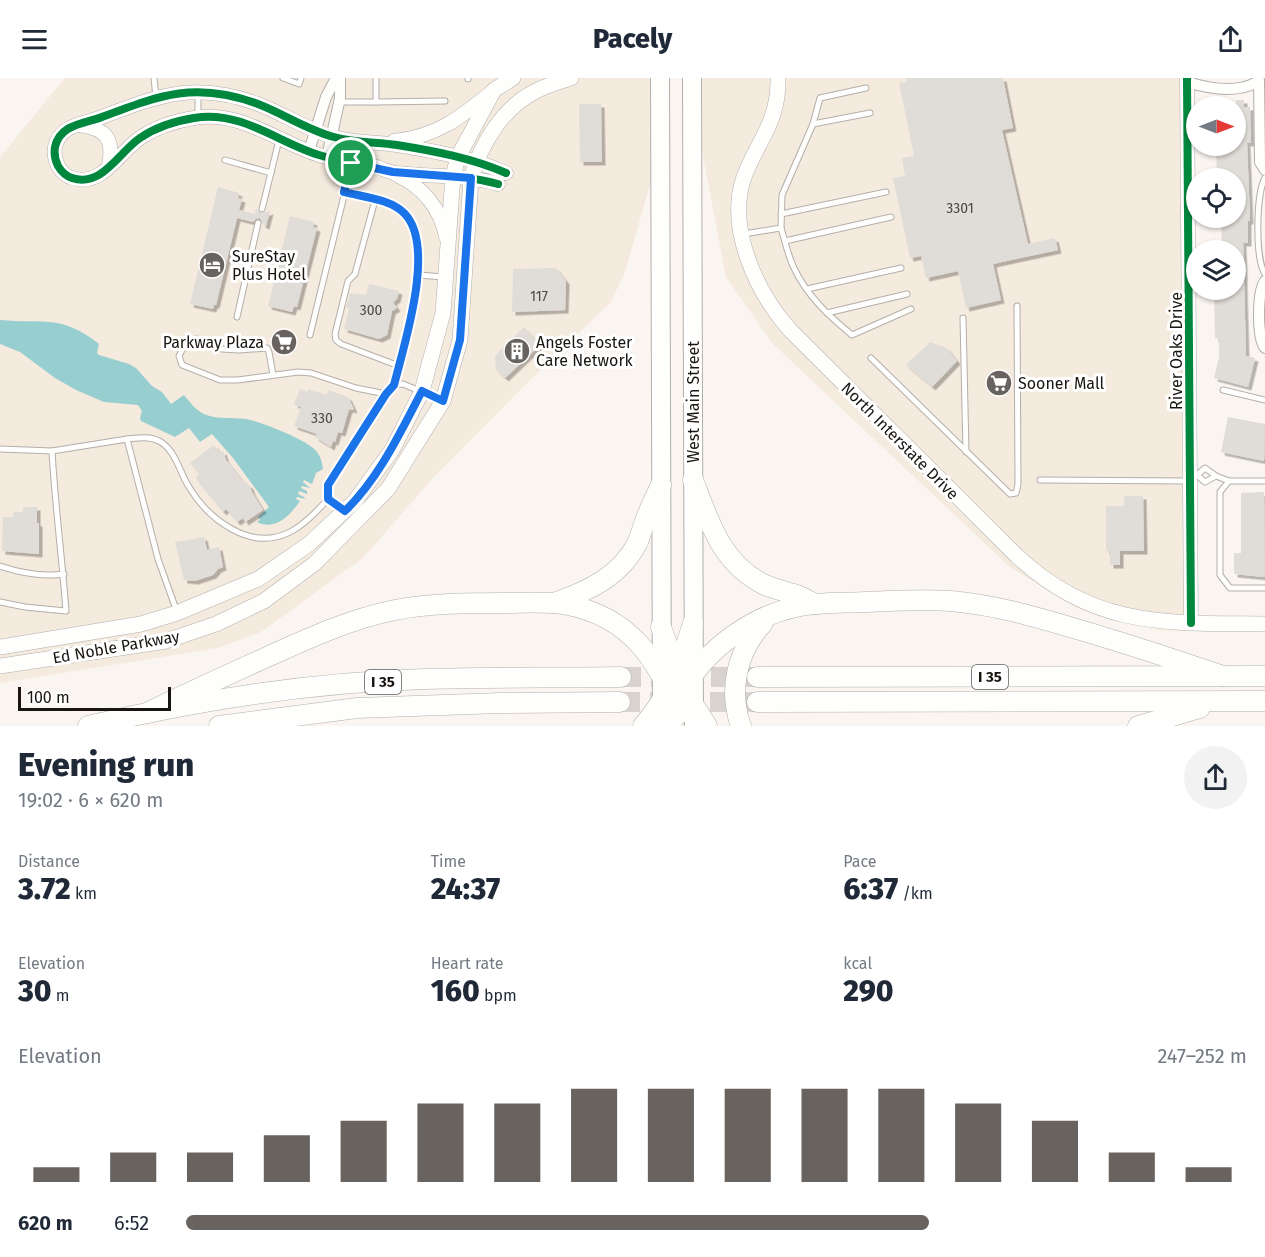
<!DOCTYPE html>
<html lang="en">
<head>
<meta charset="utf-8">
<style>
  body { margin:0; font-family:"Fira Sans",sans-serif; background:#f2f2f3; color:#1f2937; height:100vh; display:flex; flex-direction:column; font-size:22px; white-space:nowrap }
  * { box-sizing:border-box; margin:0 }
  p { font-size:20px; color:#747a83 }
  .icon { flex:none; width:33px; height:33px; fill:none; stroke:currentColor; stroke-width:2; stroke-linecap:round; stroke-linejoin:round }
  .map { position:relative; height:648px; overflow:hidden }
  .sheet { display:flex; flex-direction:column; background:#fff; flex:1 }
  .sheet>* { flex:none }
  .needle { width:39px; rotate:90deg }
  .controls { position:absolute; left:1186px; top:18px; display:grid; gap:12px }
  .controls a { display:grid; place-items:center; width:60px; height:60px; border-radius:50%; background:#fff; box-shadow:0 2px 4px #0004; font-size:30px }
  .scale { position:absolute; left:18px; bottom:15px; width:153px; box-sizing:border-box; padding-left:6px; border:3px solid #191511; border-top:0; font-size:16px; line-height:21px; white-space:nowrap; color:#191511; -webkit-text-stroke:4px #fff; paint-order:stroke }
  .pin { position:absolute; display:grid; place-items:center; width:51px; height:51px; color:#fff; margin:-26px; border:3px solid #fff; border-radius:50%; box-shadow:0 2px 6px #0007 }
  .round { display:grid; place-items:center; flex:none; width:63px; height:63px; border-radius:32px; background:#f2f2f3 }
  .head { display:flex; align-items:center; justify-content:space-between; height:102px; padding:0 18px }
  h1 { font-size:33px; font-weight:800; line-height:45px }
  .metrics { display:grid; grid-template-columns:repeat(3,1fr); gap:9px; height:102px; padding:6px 18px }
  .metrics div { display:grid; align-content:center }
  .metrics b { font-size:30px; font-weight:800 }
  .metrics small { font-size:16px; font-weight:400 }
  .metrics p { font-size:16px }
  .chart { height:168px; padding:12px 18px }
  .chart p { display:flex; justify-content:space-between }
  .chart svg { width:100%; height:108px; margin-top:6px; stroke:#68635f; stroke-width:6 }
  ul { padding:0 18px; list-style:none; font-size:20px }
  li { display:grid; grid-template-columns:96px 72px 1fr; align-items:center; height:45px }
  li i { height:15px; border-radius:8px; background:#68635f }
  header { display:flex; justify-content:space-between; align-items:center; height:78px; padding:0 18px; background:#fff; font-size:27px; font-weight:800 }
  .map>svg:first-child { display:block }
</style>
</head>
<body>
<header><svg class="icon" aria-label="menu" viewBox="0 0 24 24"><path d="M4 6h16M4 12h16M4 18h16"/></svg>Pacely<svg class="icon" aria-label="share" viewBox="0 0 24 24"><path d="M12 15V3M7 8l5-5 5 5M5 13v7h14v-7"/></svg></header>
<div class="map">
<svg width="1265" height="648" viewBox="0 0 1265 648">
  <defs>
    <filter id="shadow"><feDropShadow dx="3.5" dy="3.5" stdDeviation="0" flood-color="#0004"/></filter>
  </defs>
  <rect width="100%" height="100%" fill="#faf5f0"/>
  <!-- built -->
  <g fill="#f5eade">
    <polygon points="65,0 653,0 652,100 625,194 611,224 527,305 432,401 363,480 261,554 218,570 0,605 0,79"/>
    <polygon points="696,0 1182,0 1186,553 1159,552 1083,533 1011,490 773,266 726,199 700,62"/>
  </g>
  <!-- water -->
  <path fill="#97ced0" d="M0,242C44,246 61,236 99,266L97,275L99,277L129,286L136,290L152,308L162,314L171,326L184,317C190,324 195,332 204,336C217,342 232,339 246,341C261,344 308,362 317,374C321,379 322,385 323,391L316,395L312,406L304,402L303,404L310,410L302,408L301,410L307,413V416L299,413L298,416L304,419L305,421L297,419L296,421L300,423C290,438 275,453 257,444L260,442L258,439L269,429L233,380L212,356L200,364L189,350L175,359L141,343L140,340L142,333L138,327L104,324L76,312L55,300L20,274L0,266Z"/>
  <!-- building -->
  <g fill="#e0dcd7" filter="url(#shadow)">
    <polygon points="906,0 1003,0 1013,50 1002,52 1028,166 1055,160 1058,172 993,186 1001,222 966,230 958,193 926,200 921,178 910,180 893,100 905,98 902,80 914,78 899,5 907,4"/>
    <polygon points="1236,22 1244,22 1244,29 1250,29 1251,65 1247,65 1250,143 1248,143 1248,165 1243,165 1246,278 1255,280 1248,309 1214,300 1219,279 1219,260 1215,261 1214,212 1236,212 1236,172 1222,172 1221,140 1236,140 1236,99 1217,100 1216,68 1236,68"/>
    <polygon points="579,26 601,26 602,84 580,84"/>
    <polygon points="218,109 239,115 238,120 242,121 239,132 255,136 256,130 260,136 270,133 266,148 263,147 260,140 256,141 253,144 237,140 216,227 214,227 213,231 190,226"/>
    <polygon points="290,138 314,144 313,149 317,150 297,229 294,228 292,234 268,228"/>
    <polygon points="556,190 566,203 565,232 512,234 513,191"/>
    <polygon points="369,206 399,213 397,221 393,224 397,230 392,233 387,257 379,261 344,251 349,230 346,230 350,215 366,217"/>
    <polygon points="524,249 540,267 505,300 496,292 495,278"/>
    <polygon points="930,264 947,270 957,283 932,309 906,287"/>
    <polygon points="300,311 307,314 308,311 327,317 328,312 348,319 352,327 354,332 349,331 342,355 338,354 335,364 333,363 331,369 315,359 317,356 294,348 301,329 294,326"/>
    <polygon points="1228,339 1265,346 1264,383 1221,374"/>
    <polygon points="214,367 220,375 223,373 226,382 242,402 250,408 252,414 263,432 245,444 243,440 237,444 226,431 223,434 199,405 196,399 199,396 190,385"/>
    <polygon points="1264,414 1265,499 1234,496 1234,475 1241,475 1241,415"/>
    <polygon points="1124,418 1143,418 1144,473 1120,473 1120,487 1110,487 1110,473 1106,473 1106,428 1124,428"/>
    <polygon points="23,429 37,429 37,445 39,445 39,476 2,473 3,439 13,439 13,434 23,434"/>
    <polygon points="204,459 207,472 219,469 223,489 218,491 213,497 195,503 184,502 175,464"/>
  </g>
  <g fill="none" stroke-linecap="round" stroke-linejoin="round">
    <!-- motorway-tunnel -->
    <g stroke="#d8d3cf" stroke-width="20" stroke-dasharray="20 10" stroke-linecap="butt">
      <polyline points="621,599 754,599"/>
      <polyline points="620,624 757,624"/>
    </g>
    <defs>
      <g id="service">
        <polyline points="154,0 156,19"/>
        <polyline points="283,0 299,6 301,0"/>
        <polyline points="468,1 468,0"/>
        <polyline points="198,15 198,39"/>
        <polyline points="339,24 376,24 376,0"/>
        <polyline points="376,24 445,23"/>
        <polyline points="813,46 870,35"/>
        <polyline points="225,82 271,95"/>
        <path d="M1265,100C1256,115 1255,181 1265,196"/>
        <path d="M344,114C363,119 391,121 405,136C436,169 404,267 394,307"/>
        <polyline points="375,122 355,196 348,203 335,256 336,262 341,266 399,288"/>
        <polyline points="262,131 279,62"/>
        <polyline points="781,136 886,114"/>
        <path d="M781,150C785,163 788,178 794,190C807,218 829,238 852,257L911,231"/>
        <polyline points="743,156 781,150 782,117 813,46 820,20 866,10"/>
        <polyline points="785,163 891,139"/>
        <polyline points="418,197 444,199"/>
        <polyline points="807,211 901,190"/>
        <polyline points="827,235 907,216"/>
        <polyline points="237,239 258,145"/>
        <polyline points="963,240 966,374"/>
        <polyline points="310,257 352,85"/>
        <polyline points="871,280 1010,416 1016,415 1018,406 1017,228"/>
        <polyline points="273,297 269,274 267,270 238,272 222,271 197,261 186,264 179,278 182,287 220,302 238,302 298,294 311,295 356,310 386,316"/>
        <polyline points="1223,312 1265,322"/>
        <path d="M127,361C138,360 149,358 159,363C175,371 180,395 189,409C209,442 251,474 290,454C304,447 317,433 328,421L343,432"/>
        <polyline points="0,371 52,373 127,361 158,481 177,534"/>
        <polyline points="1216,398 1205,404 1197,397 1205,390 1216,398 1229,403"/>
        <polyline points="1040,402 1188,403"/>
        <polyline points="1265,403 1229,403 1220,414 1220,497 1230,510 1265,510"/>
        <polyline points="328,421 328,407 386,316 394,307 403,306 441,322"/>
        <path d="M0,488C21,495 42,499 64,496"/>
        <path d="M0,524L25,529L66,533C62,479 55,427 52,373"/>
      </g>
      <g id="minor">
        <polyline points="1259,3 1260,84 1265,92"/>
        <path d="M1187,4C1210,11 1238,16 1259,3"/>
        <polyline points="309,73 326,19 336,0"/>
        <polyline points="327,79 340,20 340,0"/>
        <path d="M1265,203C1257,214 1257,260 1265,270"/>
      </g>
      <g id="tertiary">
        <polyline points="1187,0 1191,545"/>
        <path d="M80,47C107,51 114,61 109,88"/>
        <path d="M394,63C438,58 460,40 493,13"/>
        <path d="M397,97C423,109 441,131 446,159"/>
        <path d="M498,106C464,96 430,99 396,95C389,94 383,91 377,89C358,85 338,83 319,77C277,64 241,32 194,40C175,43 156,49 140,60C119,74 102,110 72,100C66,98 61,93 58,88C55,82 54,75 55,69C60,46 84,46 102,39C160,17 196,3 258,26C284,36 307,52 334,59C355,65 376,64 397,67C434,73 472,80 506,95"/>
      </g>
      <g id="secondary">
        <path d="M778,0C779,44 758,62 744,99C726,150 757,215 790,252L1017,478C1094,550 1166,545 1265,546"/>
        <polyline points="0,569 141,546 177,535 258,501 309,466 355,423 392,372 422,313 443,235 453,98 458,79 494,12 513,0"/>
        <path d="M0,588L166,563L216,546L264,523L314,486L388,411L443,323L460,262L471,100C481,66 503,29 536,13C547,7 559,4 571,0"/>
      </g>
      <g id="primary">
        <polyline points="660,0 662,648"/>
        <polyline points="692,0 694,648"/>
      </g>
      <g id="motorway">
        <path d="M693,402C709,443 721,485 763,506C773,511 784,513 794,516C801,518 808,522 815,526"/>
        <path d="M554,525C588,513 620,499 638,464C640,458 642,452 644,446C648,433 655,420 661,407"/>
        <polyline points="661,549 684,612 707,648"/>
        <polyline points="757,599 1265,598"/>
        <polyline points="757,624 1265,623"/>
        <path d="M147,635C187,615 227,597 267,579C309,560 350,541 395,532C431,525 468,525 504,525C525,525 548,523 568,527C630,539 658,582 679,636"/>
        <path d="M88,648C198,622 313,604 426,601C491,599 556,600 621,599"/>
        <polyline points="219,648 357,630 500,625 620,624"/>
        <path d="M643,648C671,616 681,584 693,545"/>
        <path d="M671,648C674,636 678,625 683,614C704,571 755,536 801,528C822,524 844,525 865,524C894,523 922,521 951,523C995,527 1037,539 1080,552C1128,566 1176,582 1223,598"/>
        <path d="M741,648C728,612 737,573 763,545"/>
        <polyline points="1138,648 1200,630"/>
      </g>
    </defs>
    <!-- service casing -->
    <use href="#service" stroke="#b3afab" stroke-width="7"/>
    <!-- minor casing -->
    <use href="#minor" stroke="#b3afab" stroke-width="12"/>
    <!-- tertiary casing -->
    <use href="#tertiary" stroke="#b3afab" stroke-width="15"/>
    <!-- secondary casing -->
    <use href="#secondary" stroke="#b3afab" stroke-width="16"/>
    <!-- primary casing -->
    <use href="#primary" stroke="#b3afab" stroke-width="20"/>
    <!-- motorway casing -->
    <use href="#motorway" stroke="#b3afab" stroke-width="21"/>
    <!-- service -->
    <use href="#service" stroke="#fefefd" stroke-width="5"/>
    <!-- minor -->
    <use href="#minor" stroke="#fefefd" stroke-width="10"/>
    <!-- tertiary -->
    <use href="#tertiary" stroke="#fefefd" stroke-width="14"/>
    <!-- secondary -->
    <use href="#secondary" stroke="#fefefd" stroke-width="15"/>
    <!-- primary -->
    <use href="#primary" stroke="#fefefd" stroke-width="18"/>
    <!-- motorway -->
    <use href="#motorway" stroke="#fefefd" stroke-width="20"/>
    <defs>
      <g id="cycleway">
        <polyline points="1187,0 1191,545"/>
        <path d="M498,106C464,96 430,99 396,95C389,94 383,91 377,89C358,85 338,83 319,77C277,64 241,32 194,40C175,43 156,49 140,60C119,74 102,110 72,100C66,98 61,93 58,88C55,82 54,75 55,69C60,46 84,46 102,39C160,17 196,3 258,26C284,36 307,52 334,59C355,65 376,64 397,67C434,73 472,80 506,95"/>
      </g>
    </defs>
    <!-- cycleway casing -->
    <use href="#cycleway" stroke="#fff" stroke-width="11"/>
    <!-- cycleway -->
    <use href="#cycleway" stroke="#00873e" stroke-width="8"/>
  </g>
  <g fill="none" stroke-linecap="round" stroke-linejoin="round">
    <defs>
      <path id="route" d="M351,85L393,94L471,100L460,262L443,323L422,313C400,355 379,400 345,433L328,421V407L386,316L394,307C404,267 436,169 405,136C391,121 363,119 344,114Z"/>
    </defs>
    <!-- route casing -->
    <use href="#route" stroke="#fff" stroke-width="12"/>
    <!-- route -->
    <use href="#route" stroke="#1a73e8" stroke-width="8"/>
  </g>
  <!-- icons -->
  <defs>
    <symbol id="hotel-disc" viewBox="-11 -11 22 22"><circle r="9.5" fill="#68635f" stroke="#fff"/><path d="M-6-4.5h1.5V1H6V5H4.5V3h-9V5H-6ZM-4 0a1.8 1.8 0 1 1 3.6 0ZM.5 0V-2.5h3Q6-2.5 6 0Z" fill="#fff"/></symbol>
    <symbol id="supermarket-disc" viewBox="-11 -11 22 22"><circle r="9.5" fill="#68635f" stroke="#fff"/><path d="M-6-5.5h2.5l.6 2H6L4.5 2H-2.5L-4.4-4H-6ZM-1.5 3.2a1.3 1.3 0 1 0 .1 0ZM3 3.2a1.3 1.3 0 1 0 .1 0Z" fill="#fff"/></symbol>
    <symbol id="building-disc" viewBox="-11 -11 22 22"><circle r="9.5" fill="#68635f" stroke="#fff"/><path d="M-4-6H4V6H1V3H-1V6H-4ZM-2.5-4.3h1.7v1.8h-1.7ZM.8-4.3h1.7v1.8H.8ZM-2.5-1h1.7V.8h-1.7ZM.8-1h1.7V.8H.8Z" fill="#fff"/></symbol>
  </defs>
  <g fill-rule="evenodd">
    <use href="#hotel-disc" x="197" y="172" width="30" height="30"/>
    <use href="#supermarket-disc" x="269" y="249" width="30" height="30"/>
    <use href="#building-disc" x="502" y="258" width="30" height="30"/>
    <use href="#supermarket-disc" x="984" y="290" width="30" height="30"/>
  </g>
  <g text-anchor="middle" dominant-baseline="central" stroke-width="6" stroke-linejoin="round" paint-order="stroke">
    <!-- number labels -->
    <g font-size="14" fill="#4b4742">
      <text x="960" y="130">3301</text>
      <text x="539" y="218">117</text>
      <text x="371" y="232">300</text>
      <text x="322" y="340">330</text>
    </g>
    <!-- shield labels -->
    <g fill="#fff" stroke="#5e5b58" stroke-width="1.5">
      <rect x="972" y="587" width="36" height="24" rx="4.5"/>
      <rect x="365" y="592" width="36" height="24" rx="4.5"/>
    </g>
    <g font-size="15" font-weight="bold" fill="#191511">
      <text x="990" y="599">I 35</text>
      <text x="383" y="604">I 35</text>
    </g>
    <!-- poi labels -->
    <g font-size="16" fill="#191511" stroke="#fff" text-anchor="start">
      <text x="232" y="178">SureStay<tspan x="232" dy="18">Plus Hotel</tspan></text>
      <text x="264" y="264" text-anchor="end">Parkway Plaza</text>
      <text x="536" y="264">Angels Foster<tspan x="536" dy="18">Care Network</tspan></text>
      <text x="1018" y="305">Sooner Mall</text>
    </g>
    <!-- street labels -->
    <g font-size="16" fill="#191511" stroke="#fff">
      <text transform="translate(1176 273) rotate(-90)">River Oaks Drive</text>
      <text transform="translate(693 324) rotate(-90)">West Main Street</text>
      <text transform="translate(900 363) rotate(45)">North Interstate Drive</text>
      <text transform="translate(116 569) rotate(-10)">Ed Noble Parkway</text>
    </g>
  </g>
</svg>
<div class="controls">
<a><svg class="needle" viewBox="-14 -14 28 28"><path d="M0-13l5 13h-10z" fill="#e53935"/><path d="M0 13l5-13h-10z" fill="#747a83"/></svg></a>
<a><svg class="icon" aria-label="locate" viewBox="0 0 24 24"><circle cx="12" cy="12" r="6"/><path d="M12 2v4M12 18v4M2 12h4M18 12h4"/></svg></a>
<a><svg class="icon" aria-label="layers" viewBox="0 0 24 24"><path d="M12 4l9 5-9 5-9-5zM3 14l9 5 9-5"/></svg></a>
</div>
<div class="scale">100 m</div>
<div class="pin" style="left:351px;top:85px;background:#1e9e55"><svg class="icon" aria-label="arrive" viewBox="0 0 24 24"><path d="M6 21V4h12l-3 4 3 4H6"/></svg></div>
</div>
<section class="sheet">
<div class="head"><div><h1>Evening run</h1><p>19:02 · 6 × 620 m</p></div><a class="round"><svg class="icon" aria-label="share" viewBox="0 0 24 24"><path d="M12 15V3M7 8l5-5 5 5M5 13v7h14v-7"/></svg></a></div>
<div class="metrics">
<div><p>Distance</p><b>3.72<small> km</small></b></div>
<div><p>Time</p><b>24:37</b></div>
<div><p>Pace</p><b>6:37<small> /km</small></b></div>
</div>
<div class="metrics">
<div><p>Elevation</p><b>30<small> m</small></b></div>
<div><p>Heart rate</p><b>160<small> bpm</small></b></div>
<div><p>kcal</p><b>290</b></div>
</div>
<div class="chart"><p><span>Elevation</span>247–252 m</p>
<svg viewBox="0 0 160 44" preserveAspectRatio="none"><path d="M5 44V38M15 44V32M25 44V32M35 44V25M45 44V19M55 44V12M65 44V12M75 44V6M85 44V6M95 44V6M105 44V6M115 44V6M125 44V12M135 44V19M145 44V32M155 44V38"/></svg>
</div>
<ul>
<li><b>620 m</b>6:52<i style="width:70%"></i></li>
</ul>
</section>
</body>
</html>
